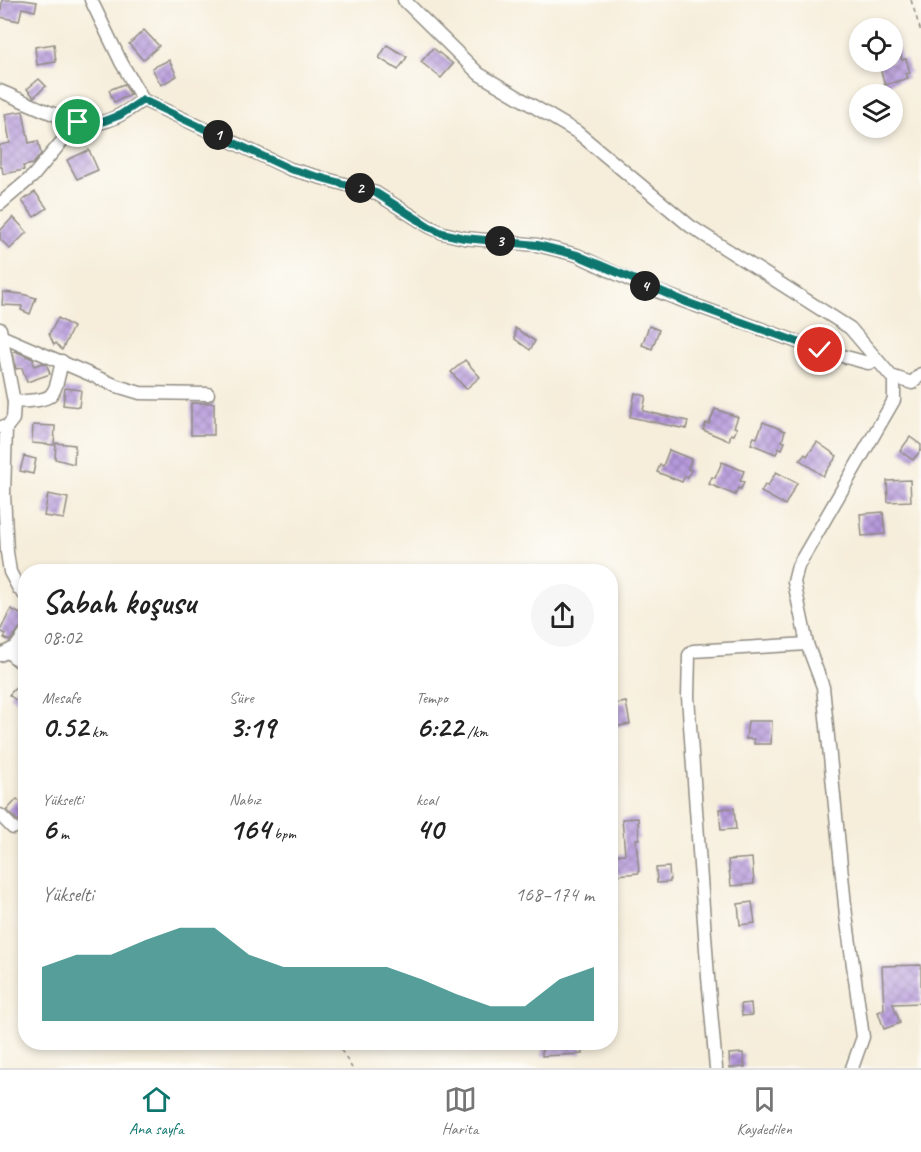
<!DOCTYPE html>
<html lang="tr">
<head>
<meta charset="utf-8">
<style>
  body { margin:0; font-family:Caveat,sans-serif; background:#f6f6f6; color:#222; height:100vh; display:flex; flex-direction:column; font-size:22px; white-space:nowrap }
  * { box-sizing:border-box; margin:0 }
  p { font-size:20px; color:#767676 }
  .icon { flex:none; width:33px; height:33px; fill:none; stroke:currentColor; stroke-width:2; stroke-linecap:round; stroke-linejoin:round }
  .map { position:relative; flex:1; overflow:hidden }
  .drawer { position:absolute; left:18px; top:564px; width:600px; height:486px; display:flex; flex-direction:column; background:#fff; border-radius:24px; box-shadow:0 3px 9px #0003 }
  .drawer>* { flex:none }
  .controls { position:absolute; left:849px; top:18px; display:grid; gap:12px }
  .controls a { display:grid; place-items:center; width:54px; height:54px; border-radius:50%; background:#fff; box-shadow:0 3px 9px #0003; font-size:30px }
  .pin { position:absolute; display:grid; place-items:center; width:51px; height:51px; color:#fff; margin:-26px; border:3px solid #fff; border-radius:50%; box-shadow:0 2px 6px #0007 }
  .km { position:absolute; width:30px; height:30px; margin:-15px; border-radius:50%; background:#222; color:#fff; font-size:16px; line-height:30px; text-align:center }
  .round { display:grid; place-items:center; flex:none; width:63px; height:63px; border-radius:32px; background:#f6f6f6 }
  .head { display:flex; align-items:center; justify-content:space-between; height:102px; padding:0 24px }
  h1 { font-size:33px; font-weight:600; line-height:45px }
  .metrics { display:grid; grid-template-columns:repeat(3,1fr); gap:9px; height:102px; padding:6px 24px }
  .metrics div { display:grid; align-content:center }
  .metrics b { font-size:30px; font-weight:600 }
  .metrics small { font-size:16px; font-weight:400 }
  .metrics p { font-size:16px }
  .chart { height:168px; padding:12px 24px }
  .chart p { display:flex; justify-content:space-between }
  .chart svg { width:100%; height:108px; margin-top:6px; fill:#0f766e; opacity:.7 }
  .tab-bar { display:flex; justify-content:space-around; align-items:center; height:84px; border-top:2px solid #e0e0e0; background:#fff; font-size:16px; color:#767676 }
  .tab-bar a { display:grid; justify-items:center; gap:3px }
  .tab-bar .active { color:#0f766e }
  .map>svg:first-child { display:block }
</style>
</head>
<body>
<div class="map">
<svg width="921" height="1068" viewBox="0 0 921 1068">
  <defs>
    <pattern id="building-cross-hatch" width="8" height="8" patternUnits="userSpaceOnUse" patternTransform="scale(1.5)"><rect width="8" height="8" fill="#b699dc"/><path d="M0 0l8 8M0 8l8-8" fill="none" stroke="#947db3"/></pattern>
  </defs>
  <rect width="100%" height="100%" fill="#fdfcf7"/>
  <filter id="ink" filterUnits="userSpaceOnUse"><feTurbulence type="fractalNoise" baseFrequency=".0167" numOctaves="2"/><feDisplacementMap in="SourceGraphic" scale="12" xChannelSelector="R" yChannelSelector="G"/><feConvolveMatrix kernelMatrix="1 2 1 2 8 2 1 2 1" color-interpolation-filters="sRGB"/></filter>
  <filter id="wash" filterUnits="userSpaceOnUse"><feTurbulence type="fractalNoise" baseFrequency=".008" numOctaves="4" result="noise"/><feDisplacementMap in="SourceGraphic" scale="24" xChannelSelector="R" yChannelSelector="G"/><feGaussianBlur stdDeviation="1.35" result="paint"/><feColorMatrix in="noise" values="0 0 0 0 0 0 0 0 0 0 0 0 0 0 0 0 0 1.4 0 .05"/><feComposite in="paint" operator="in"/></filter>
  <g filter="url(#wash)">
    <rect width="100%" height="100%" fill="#f6eedb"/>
    <g id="blocks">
      <!-- building -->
      <g fill="url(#building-cross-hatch)">
        <polygon points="2,0 23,0 37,2 35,11 22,8 19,21 0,17"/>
        <polygon points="144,30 159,46 143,60 129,44"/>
        <polygon points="892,35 895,35 902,60 906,59 910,73 906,74 908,78 885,85 878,62 892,62"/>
        <polygon points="54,44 56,62 37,65 35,47"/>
        <polygon points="387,45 407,57 398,70 379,58"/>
        <polygon points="433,48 453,64 441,78 421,62"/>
        <polygon points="169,60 177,76 161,85 152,68"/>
        <polygon points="39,79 46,86 34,97 27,89"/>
        <polygon points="124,84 131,95 114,102 109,90"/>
        <polygon points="23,111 29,143 38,141 41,154 33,164 23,166 24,170 3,174 2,167 0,167 0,145 10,143 5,114"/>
        <polygon points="89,150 98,170 77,179 67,160"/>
        <polygon points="35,192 47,208 34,217 22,201"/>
        <polygon points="13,217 27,232 10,249 0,239 0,231"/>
        <polygon points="3,292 22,294 36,298 30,314 21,310 22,306 2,305"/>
        <polygon points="58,318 73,327 62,350 56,343 54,345 49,334"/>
        <polygon points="649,326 659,330 652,349 642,345"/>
        <polygon points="515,328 535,341 530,350 515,339"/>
        <polygon points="15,351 33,359 34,366 43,363 47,365 50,374 27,382 22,368 16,369 13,352"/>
        <polygon points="465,360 480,377 466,389 451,372"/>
        <polygon points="65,388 81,390 79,407 63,405"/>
        <polygon points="635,393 646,396 643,411 688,421 686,429 630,417"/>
        <rect x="191" y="403" width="23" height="32"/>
        <polygon points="715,409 738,417 734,427 737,428 734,435 731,434 729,441 703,430 706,423 709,424"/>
        <polygon points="763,422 785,431 782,441 785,442 782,449 779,448 776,454 751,444 754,437 757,438"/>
        <polygon points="33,425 55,426 54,445 32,443"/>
        <polygon points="910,437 921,445 921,450 913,460 900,451"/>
        <polygon points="817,442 837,456 823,476 800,460 805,454 807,456"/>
        <polygon points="56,443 75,445 74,464 55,459"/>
        <polygon points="669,450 691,459 688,469 691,470 688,477 685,476 682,482 657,472 660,465 663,466"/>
        <polygon points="24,456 36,459 33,474 20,471"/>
        <polygon points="722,462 744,471 740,481 744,482 741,489 738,488 735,495 709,484 712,477 715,478"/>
        <polygon points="776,472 797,483 785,505 761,492 765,485 768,486"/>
        <polygon points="910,480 911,501 888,502 887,481"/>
        <polygon points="48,494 68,498 64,519 44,516"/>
        <polygon points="883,512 885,534 862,536 860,514"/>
        <polygon points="11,609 26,617 26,625 20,628 10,641 4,638 6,634 0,631"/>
        <polygon points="26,676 26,708 9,695"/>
        <polygon points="626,702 630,724 610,728 610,705"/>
        <polygon points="748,721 772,721 771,744 754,744 754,739 746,739"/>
        <polygon points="17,799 26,807 26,813 18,821 7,810"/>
        <polygon points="734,808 736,829 721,830 719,809"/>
        <polygon points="638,818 639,839 636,839 639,873 616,875 614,855 625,854 622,819"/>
        <polygon points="752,858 754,884 731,886 728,860"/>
        <polygon points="669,867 670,882 657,883 656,868"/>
        <polygon points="752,902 755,923 740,925 738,904"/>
        <polygon points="921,965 921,1003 893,1004 900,1023 884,1029 878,1012 884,1010 882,966"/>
        <polygon points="751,1003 752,1015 742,1016 741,1004"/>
        <polygon points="542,1042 582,1042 582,1054 542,1056"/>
        <polygon points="743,1053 745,1067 730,1068 729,1054"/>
      </g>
    </g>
  </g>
  <g filter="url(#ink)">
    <use href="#blocks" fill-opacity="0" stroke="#908c83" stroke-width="1.5"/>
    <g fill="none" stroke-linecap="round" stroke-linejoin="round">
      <defs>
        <g id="minor">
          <polyline points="91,0 121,62 143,100 290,169 376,193 428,226 443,233 464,238 537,245 577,255 638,284 686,302 820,350 868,363 878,361"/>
          <polyline points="404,0 479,74 577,132 690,226 850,328 891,376 912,383 921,374"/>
          <path d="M0,91C25,101 71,126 97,123C114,121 130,109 143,100"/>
          <polyline points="0,204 33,176 78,122"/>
          <polyline points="0,329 14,402 13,419 6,428 0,427"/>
          <polyline points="3,337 117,386 140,393 208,394"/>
          <path d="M14,402C56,399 53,401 62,361"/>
          <polyline points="6,428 4,494 7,552 10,572 19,589 26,596"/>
          <polyline points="8,652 26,667"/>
          <polyline points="0,655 16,647 26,633"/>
          <polyline points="0,815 13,828"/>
          <polyline points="716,1068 708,977 688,697 689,655 693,651 807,644"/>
          <polyline points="852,1068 863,1037 846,915 823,687 807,644 794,582 798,566 894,400 894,378"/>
        </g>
      </defs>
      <!-- minor casing -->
      <use href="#minor" stroke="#908c83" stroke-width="15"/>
      <!-- path -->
      <g stroke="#908c83" stroke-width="1.5" stroke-dasharray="4.5 4.5" stroke-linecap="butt">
        <polyline points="911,0 921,32"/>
        <polyline points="336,1042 352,1068"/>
      </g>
      <!-- minor -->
      <use href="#minor" stroke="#fff" stroke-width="12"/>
    </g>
  </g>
  <g fill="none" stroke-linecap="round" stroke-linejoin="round" filter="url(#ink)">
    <defs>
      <polyline id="route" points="78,122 99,123 120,115 143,100 290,169 376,193 428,226 442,233 464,238 537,245 577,255 686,302 820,350"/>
    </defs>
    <!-- route casing -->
    <use href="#route" stroke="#fff" stroke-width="12"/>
    <!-- route -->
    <use href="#route" stroke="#0f766e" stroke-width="8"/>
  </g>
</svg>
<div class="controls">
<a><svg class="icon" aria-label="locate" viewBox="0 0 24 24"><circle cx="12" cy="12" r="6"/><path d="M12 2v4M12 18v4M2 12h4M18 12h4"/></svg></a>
<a><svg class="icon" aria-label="layers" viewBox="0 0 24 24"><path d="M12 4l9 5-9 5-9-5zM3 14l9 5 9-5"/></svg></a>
</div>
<div class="pin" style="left:78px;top:122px;background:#1e9e55"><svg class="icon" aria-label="arrive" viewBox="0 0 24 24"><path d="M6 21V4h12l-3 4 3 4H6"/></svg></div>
<div class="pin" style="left:820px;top:350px;background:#d93025"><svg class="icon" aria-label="check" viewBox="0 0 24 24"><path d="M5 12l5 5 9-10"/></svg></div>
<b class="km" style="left:218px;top:135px">1</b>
<b class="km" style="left:360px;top:188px">2</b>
<b class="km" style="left:500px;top:241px">3</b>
<b class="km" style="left:645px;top:286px">4</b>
<section class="drawer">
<div class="head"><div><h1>Sabah koşusu</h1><p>08:02</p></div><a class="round"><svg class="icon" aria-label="share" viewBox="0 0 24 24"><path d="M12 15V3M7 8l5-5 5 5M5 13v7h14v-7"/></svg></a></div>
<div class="metrics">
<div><p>Mesafe</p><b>0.52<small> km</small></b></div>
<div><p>Süre</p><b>3:19</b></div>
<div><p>Tempo</p><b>6:22<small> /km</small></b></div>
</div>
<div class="metrics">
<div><p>Yükselti</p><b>6<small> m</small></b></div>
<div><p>Nabız</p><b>164<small> bpm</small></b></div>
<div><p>kcal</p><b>40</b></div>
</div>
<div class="chart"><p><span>Yükselti</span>168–174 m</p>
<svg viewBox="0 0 160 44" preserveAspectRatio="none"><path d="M0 44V22L10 17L20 17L30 11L40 6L50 6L60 17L70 22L80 22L90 22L100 22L110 27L120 33L130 38L140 38L150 27L160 22V44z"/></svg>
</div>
</section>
</div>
<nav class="tab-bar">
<a class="active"><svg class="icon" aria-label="home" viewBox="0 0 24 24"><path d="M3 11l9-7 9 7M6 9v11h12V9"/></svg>Ana sayfa</a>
<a><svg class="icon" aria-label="map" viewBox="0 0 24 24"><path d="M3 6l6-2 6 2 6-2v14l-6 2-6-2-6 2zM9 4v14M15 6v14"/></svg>Harita</a>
<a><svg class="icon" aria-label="saved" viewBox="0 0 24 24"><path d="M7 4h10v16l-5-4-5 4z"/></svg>Kaydedilen</a>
</nav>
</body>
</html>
